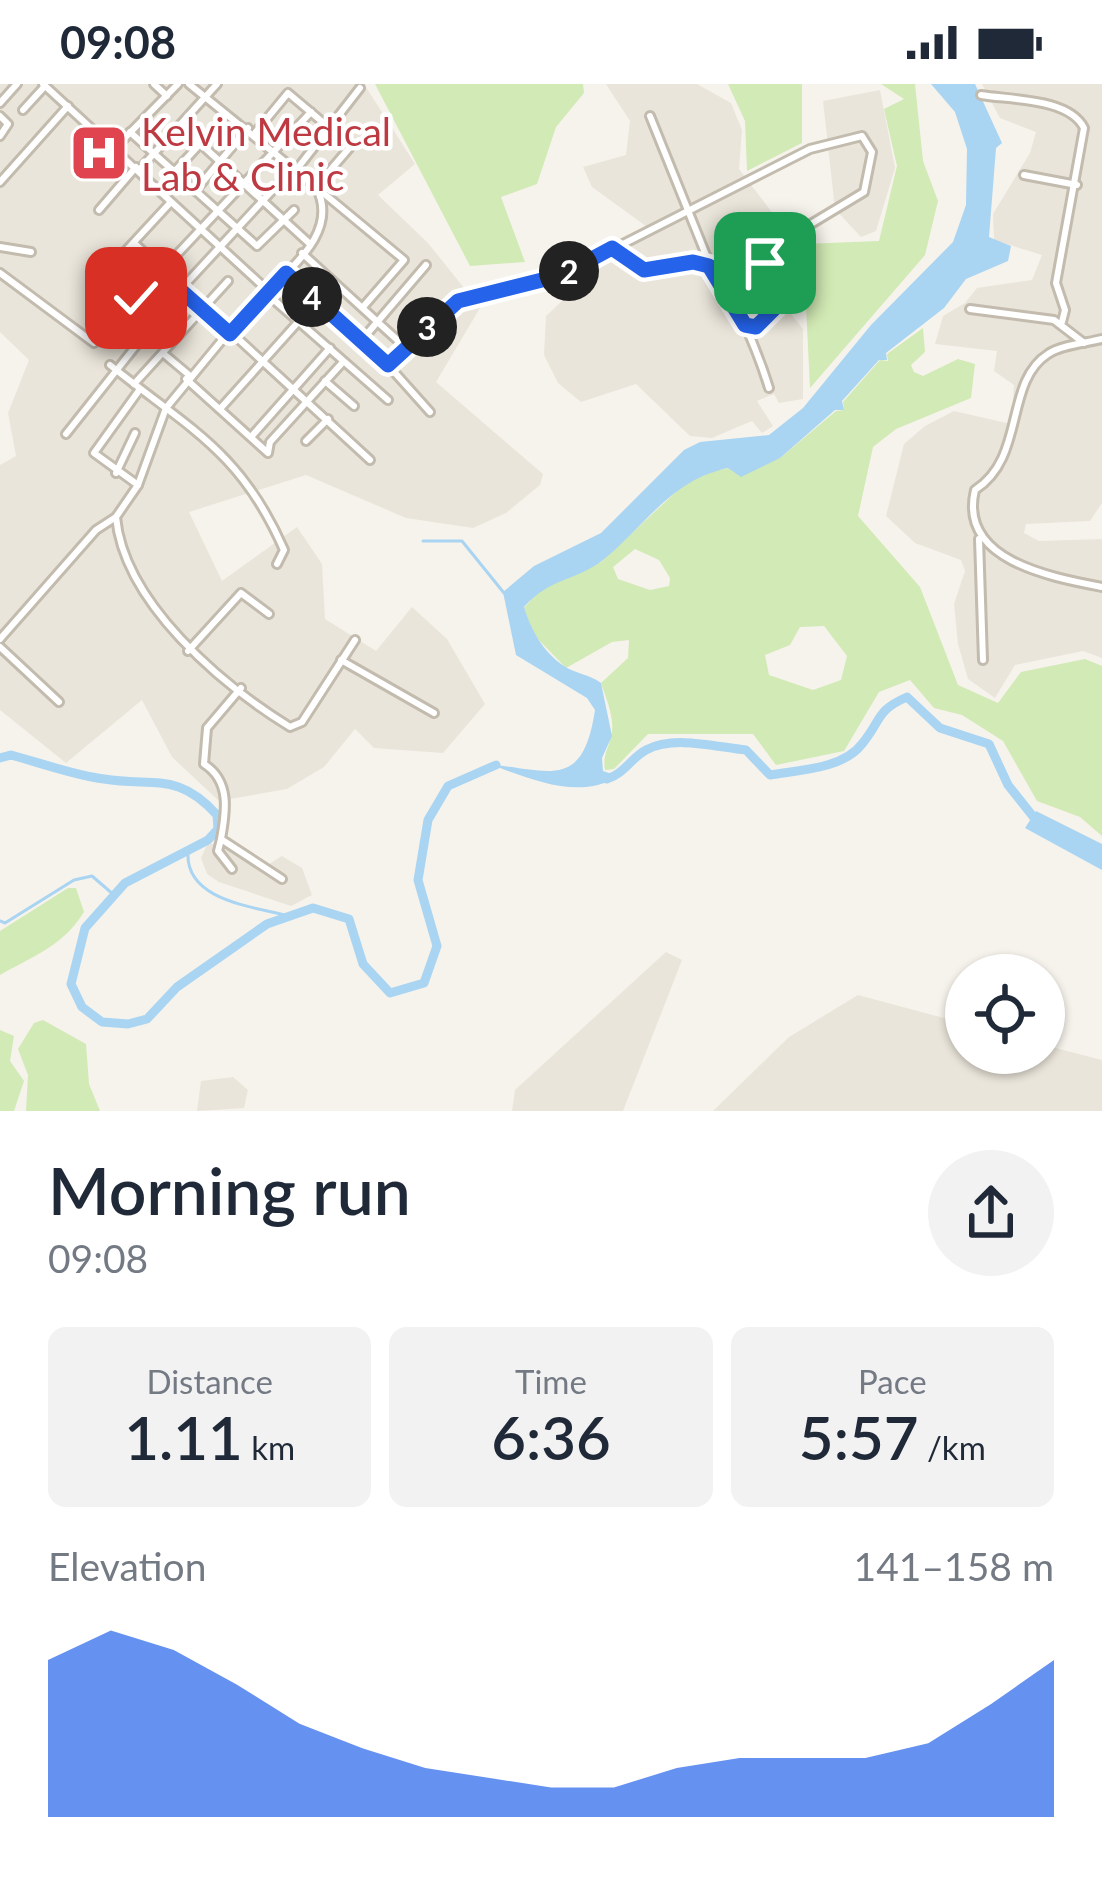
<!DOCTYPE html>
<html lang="en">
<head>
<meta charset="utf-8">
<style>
  body { margin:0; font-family:Lato,sans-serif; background:#f2f2f3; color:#1f2937; height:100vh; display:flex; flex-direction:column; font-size:45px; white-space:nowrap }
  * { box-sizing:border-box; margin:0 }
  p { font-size:39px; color:#747a83 }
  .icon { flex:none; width:66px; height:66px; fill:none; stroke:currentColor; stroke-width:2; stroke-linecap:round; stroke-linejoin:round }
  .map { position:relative; height:1027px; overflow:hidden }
  .panel { display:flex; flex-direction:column; background:#fff; flex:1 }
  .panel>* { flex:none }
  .buttons { position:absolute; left:945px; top:870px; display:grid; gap:24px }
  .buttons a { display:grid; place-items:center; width:120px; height:120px; border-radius:50%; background:#fff; box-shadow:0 3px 9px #0004; font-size:60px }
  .pin { position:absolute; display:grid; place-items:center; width:102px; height:102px; color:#fff; margin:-51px; border-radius:24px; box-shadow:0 6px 18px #0006 }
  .km { position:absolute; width:60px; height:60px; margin:-30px; border-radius:50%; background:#222; color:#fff; font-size:33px; line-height:60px; text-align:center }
  .round { display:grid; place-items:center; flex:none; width:126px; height:126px; border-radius:63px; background:#f2f2f3 }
  .overview { display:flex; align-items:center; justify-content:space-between; height:204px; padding:0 48px }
  h1 { font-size:66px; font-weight:600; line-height:90px }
  .metrics { display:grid; grid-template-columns:repeat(3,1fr); gap:18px; height:204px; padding:12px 48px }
  .metrics div { display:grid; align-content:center; border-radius:18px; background:#f2f2f3; text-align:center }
  .metrics b { font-size:60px; font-weight:600 }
  .metrics small { font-size:33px; font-weight:400 }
  .metrics p { font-size:33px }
  .chart { height:336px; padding:24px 48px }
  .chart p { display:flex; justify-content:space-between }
  .chart svg { width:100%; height:216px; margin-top:12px; fill:#2563eb; opacity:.7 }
  .status { display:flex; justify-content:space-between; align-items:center; height:84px; padding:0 60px; background:#fff; direction:ltr }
  .status svg { height:33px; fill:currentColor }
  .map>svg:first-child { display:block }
</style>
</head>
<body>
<div class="status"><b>09:08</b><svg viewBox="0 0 49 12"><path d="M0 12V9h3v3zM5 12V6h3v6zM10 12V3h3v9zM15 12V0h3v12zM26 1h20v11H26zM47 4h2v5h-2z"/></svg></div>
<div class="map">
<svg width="1102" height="1027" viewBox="0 0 1102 1027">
  <rect width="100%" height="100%" fill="#f6f3ec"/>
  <!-- residential -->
  <g fill="#eae5da">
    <polygon points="0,0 364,0 415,80 378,111 428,159 480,224 436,298 543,390 540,401 506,429 473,444 406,434 306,391 189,428 222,497 297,443 322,480 325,535 376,567 412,523 447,555 485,620 443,669 374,664 355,645 324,683 287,705 219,717 172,673 142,616 66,679 0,626 0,381 16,372 8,329 29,276 0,248"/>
    <polygon points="606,0 697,0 731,19 742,46 739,85 787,148 799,175 783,220 803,245 803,315 779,319 774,310 757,317 773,342 762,349 752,337 712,354 690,352 636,300 581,318 558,299 544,271 546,232 606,176 650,145 592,103 583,83 626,71 630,37"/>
    <polygon points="982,0 1102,0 1102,419 1090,437 1026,440 1024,449 1039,457 1102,455 1102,574 1083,567 1015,581 995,614 968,595 958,560 954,520 965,487 961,476 915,459 886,432 904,360 925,342 954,327 1011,340 1014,301 994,287 997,267 935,260 943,232 965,219 977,204 1032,196 1042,171 994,156 993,130 1030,69 1036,48 1000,34"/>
    <polygon points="880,6 895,84 876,147 861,153 835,125 823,17"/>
    <polygon points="216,759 267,789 266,782 282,772 302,784 312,811 291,822 219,798 207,790 201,774 207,761"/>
    <polygon points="666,868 682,876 623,1027 512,1027 515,1006"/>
    <polygon points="858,911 966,940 966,969 1044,969 1044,961 1102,976 1102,1027 713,1027 789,953"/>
    <polygon points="233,993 248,1006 244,1024 197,1027 201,997"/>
  </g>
  <!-- green -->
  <g fill="#d2eab5" fill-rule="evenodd">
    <polygon points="375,0 583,0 584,9 556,43 537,100 501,113 525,178 470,182"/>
    <polygon points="728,0 802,0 802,59 747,87 745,37"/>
    <polygon points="881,0 915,0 923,77 938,117 925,171 810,304 803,160 879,157 897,82 884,25 904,15"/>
    <path d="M923,244L925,268L911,281L914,288L923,292L958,275L975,280L971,314L896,345L873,363L858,432L920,503L958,601L998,619L1021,588L1085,575L1102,582V752L1080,733L1037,717L1003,657L962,631L934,624L910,596L879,608L844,667L776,681L753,650H648L614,685L605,686C602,670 610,663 612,648C614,632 606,614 601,599L628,574L629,556L612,558L566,584L533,550L524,524L545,500L601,478L694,391L780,374L836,327L844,326L843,318L880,276L888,277L887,270ZM635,465L659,476L670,494L669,502L650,506L618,495L613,483ZM824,542L847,572L841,596L813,606L769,591L765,571L790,561L800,543Z"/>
    <path d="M68,804H76L84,828C62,863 33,872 0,891V847Z"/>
    <polygon points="43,936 86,960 89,1000 100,1027 26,1027 28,991 18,965 34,939"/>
    <polygon points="0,946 14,952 10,977 24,997 14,1027 0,1027"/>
  </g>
  <!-- water -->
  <g fill="#a9d4f2">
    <path d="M931,0H975L1002,59L996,64L989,153L1011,162L1008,177L966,195L944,224L886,269L887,276H879L842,317L844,326H835L780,374L741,393L728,384C671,396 646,441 603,476C576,497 551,493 524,523C531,546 543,568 564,582C576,590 589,590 601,599L612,652L602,674L603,687L618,692C580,717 531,695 489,680C554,688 583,704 595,626L587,614L516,571L503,508L534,482L601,449L684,366L700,358L769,351L803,324L871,241L953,158L966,121L967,65L955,28Z"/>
    <polygon points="1036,727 1102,760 1102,786 1025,744"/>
  </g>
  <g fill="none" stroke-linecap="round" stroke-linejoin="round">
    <!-- stream -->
    <g stroke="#a9d4f2" stroke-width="3">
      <polyline points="423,457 462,457 504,509"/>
      <path d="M188,768C185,816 250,822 289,832"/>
      <polyline points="0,837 5,839 74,796 92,792 114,811"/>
    </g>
    <!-- river -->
    <g stroke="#a9d4f2" stroke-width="9">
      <path d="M0,674L11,671C41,679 73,691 104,695C153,703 178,687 217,731L218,745L208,756L125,799L85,844L71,900L82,923L102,938L128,940L147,935L177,903L267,840L313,824L349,835L363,880L390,909L424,899L437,862L418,796L428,736L448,702L496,681"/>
      <path d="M607,695C624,690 631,674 646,666C674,651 716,663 746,666L770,691C799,686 843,685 862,660C882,636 875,627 907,613L940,644L989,660L1008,701L1039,740"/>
    </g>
    <defs>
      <g id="street">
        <path d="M43,0L265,204L166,324L138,401L116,433C124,519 222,601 290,643L302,638L355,556"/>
        <polyline points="154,0 167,12"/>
        <path d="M189,0L316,103C339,146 295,180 266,209L388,316"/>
        <path d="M981,11C1011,16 1069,14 1084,44L1056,199L1065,226L1062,238"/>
        <polyline points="0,19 17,0"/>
        <polyline points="23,26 45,2"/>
        <polyline points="0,32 8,40 0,52"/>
        <polyline points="650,32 710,181"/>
        <polyline points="180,41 310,160"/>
        <polyline points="130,48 257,162 294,126"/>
        <polyline points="255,49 288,9 351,62 316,103 404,176 363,223"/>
        <polyline points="116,63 178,0"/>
        <polyline points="297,85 360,4"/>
        <polyline points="139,86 217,0"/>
        <polyline points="174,88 200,60"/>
        <polyline points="1024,91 1077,101"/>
        <polyline points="0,98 68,22"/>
        <polyline points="195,107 248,44"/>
        <polyline points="99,126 136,83"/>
        <polyline points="134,159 370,376"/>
        <polyline points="0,163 31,168"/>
        <path d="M612,164L643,186C662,187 681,175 699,178C726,182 761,278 769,304"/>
        <polyline points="302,169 405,263"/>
        <polyline points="109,185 170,119"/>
        <polyline points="0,189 94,259"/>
        <polyline points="286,189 388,281 430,328"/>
        <polyline points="136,214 311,28"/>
        <polyline points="970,225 1054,236 1084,259"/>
        <path d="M1102,255C1086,259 1061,261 1048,270C1004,298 1026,374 975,406C958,476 1050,493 1102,503"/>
        <polyline points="361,257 426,181"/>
        <polyline points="164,270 189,291"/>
        <path d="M110,281C188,344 241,367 284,466L277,480"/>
        <polyline points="388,281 458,217 562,191 810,65 862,52 872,68 864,108 796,149 767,174 779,220 750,244"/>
        <polyline points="186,295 268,369 270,358 343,278"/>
        <polyline points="325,297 354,322"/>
        <polyline points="134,300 228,197"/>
        <polyline points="220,325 299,237"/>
        <polyline points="66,350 181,205 281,97"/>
        <polyline points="251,353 330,264"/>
        <polyline points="306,357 328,335"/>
        <polyline points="116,389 135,349"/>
        <polyline points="138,401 94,369 140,305"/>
        <polyline points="979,455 983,576"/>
        <polyline points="0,555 96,446 116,433"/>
        <polyline points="0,563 59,618"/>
        <polyline points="188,567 241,509 269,530"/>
        <polyline points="341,576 434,629"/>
        <path d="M241,604L207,644L204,680C231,697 226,728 221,755L282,795"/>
        <polyline points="221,755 218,767 232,785"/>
      </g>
    </defs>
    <!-- street casing -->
    <use href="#street" stroke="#c2bbae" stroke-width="12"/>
    <!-- street -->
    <use href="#street" stroke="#fff" stroke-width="6"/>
  </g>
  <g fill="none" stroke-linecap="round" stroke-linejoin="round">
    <defs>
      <polyline id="route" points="136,214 160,188 230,250 286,189 388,281 458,217 562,191 612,164 644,186 693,178 709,182 745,241 756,243 779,220 765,179"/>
    </defs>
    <!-- route casing -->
    <use href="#route" stroke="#fff" stroke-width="24"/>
    <!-- route -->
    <use href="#route" stroke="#2563eb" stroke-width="15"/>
  </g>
  <!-- icons -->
  <defs>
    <symbol id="hospital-square" viewBox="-11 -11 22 22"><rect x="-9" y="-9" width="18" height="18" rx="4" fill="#e0444e" stroke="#fff"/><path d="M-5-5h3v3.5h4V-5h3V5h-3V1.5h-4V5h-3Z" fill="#fff"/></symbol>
  </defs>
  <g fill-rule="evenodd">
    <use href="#hospital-square" x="66" y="36" width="66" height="66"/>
  </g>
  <g text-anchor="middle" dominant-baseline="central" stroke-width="9" stroke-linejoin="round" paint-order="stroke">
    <!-- health labels -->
    <g font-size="39" fill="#be3a42" stroke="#fff" text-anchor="start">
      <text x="141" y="47">Kelvin Medical<tspan x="141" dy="45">Lab &amp; Clinic</tspan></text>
    </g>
  </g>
</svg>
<div class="buttons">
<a><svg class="icon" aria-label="locate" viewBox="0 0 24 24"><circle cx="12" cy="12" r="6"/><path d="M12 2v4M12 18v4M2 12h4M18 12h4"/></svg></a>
</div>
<div class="pin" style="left:765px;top:179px;background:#1e9e55"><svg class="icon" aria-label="arrive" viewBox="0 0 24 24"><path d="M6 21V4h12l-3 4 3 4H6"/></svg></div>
<div class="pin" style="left:136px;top:214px;background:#d93025"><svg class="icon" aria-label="check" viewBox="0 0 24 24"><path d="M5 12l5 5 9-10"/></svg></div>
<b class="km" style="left:569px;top:187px">2</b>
<b class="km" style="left:427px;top:243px">3</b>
<b class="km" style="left:312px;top:213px">4</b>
</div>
<section class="panel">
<div class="overview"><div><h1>Morning run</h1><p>09:08</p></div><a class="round"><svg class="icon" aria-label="share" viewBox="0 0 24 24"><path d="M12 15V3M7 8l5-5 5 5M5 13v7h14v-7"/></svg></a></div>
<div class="metrics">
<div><p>Distance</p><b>1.11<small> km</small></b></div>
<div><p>Time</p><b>6:36</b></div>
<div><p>Pace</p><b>5:57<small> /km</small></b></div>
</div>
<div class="chart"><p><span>Elevation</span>141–158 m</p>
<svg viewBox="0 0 160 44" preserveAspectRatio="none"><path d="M0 44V12L10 6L20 10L30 17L40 25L50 30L60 34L70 36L80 38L90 38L100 34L110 32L120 32L130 32L140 29L150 21L160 12V44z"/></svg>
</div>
</section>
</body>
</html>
